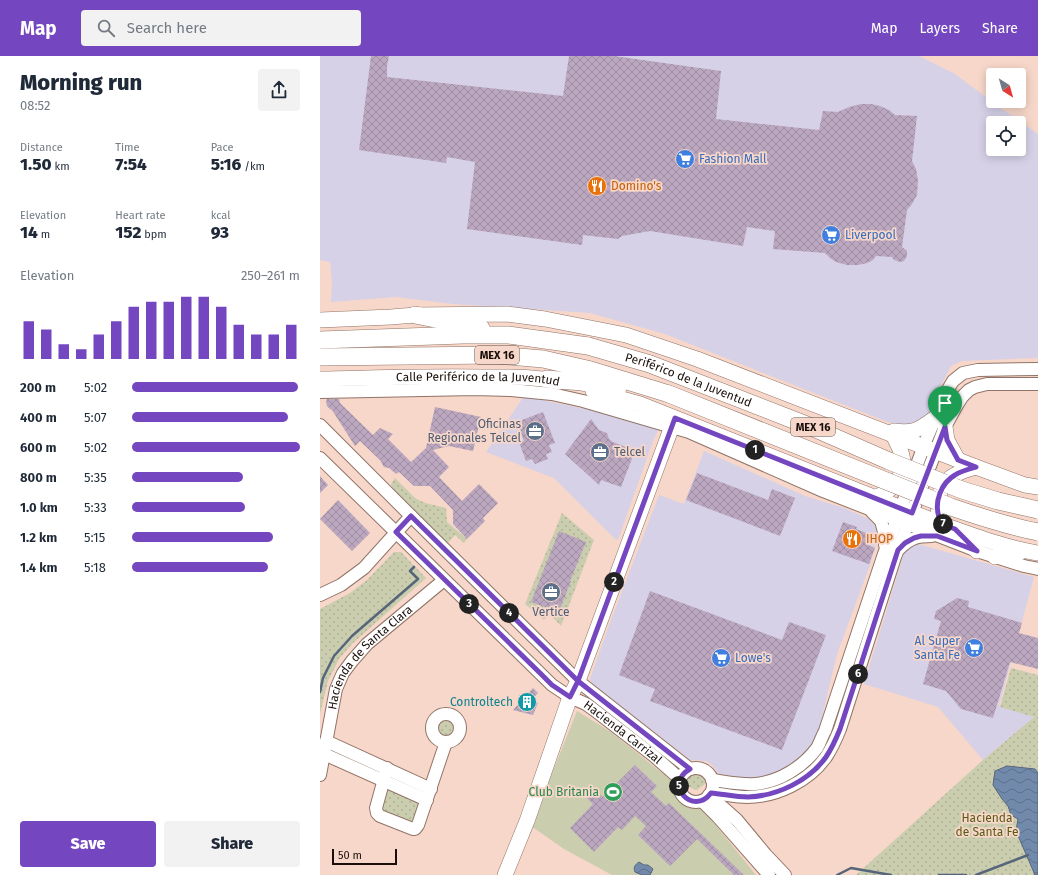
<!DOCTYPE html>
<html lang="en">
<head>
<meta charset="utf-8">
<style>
  body { margin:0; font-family:"Fira Sans",sans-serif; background:#f2f2f3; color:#1f2937; height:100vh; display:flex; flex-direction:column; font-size:15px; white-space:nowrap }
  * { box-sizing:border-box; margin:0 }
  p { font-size:13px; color:#747a83 }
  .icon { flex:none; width:22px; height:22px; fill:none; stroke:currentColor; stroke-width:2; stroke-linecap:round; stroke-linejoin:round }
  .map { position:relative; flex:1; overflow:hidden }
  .side { display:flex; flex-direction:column; background:#fff; width:320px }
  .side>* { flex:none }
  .needle { width:26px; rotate:143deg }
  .fabs { position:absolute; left:666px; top:12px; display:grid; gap:8px }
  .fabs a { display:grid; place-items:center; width:40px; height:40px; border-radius:4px; background:#fff; box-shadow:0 2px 10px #0003; font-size:20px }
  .scale { position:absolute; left:12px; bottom:10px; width:65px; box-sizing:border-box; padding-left:4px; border:2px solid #190e09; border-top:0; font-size:11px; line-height:14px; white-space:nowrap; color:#190e09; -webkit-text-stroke:3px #f7d7c9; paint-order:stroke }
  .pin { position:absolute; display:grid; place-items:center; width:34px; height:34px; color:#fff; margin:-41px -17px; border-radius:50% 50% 50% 0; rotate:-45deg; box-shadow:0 0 4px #0007 }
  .pin .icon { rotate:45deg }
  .km { position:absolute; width:20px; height:20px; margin:-10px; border-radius:50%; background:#222; color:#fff; font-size:11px; line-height:20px; text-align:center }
  .round { display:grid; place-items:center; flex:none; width:42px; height:42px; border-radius:4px; background:#f2f2f3 }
  .summary { display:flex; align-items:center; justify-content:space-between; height:68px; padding:0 20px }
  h1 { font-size:22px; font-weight:800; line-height:30px }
  .stats { display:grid; grid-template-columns:repeat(3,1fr); gap:6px; height:68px; padding:4px 20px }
  .stats div { display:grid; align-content:center }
  .stats b { font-size:17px; font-weight:800 }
  .stats small { font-size:11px; font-weight:400 }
  .stats p { font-size:11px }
  .chart { height:112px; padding:8px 20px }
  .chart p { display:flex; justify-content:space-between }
  .chart svg { width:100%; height:72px; margin-top:4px; stroke:#7447c0; stroke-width:6 }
  .cta { display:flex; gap:8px; margin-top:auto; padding:8px 20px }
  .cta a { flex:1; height:46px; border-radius:4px; background:#7447c0; color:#fff; font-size:16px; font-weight:800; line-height:46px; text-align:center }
  .cta a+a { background:#f2f2f3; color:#1f2937 }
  ul { padding:0 20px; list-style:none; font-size:13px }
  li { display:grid; grid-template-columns:64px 48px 1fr; align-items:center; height:30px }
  li i { height:10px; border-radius:5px; background:#7447c0 }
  header { display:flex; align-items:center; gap:24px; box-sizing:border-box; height:56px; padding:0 20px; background:#7447c0; color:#fff }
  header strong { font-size:19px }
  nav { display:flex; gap:22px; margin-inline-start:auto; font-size:14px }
  .search { width:280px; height:36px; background:#f2f2f3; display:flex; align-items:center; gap:10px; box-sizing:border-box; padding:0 14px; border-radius:4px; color:#747a83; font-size:15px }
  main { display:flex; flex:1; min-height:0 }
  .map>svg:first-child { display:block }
</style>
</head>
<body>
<header>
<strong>Map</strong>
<div class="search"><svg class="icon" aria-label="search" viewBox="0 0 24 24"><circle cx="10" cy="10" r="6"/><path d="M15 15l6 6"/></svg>Search here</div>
<nav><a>Map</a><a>Layers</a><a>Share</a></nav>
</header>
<main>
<section class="side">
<div class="summary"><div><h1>Morning run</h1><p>08:52</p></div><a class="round"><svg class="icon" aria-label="share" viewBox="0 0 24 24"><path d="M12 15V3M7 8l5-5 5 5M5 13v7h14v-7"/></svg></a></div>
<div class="stats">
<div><p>Distance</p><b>1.50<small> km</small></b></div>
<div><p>Time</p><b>7:54</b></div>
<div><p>Pace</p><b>5:16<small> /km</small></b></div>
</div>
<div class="stats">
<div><p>Elevation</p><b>14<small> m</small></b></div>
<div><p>Heart rate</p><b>152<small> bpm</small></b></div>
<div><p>kcal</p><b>93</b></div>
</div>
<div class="chart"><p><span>Elevation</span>250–261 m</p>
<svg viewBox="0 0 160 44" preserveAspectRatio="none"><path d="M5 44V21M15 44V26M25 44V35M35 44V38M45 44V29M55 44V21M65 44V12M75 44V9M85 44V9M95 44V6M105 44V6M115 44V12M125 44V23M135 44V29M145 44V29M155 44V23"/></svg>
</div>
<ul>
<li><b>200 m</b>5:02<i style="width:99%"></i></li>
<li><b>400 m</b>5:07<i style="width:93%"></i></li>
<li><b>600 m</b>5:02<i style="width:100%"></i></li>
<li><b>800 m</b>5:35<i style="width:66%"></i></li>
<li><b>1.0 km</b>5:33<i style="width:67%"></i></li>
<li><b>1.2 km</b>5:15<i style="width:84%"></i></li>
<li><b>1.4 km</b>5:18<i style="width:81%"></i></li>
</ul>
<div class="cta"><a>Save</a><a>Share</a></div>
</section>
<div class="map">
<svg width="718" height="819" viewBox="0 0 718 819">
  <defs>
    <pattern id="park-dots" width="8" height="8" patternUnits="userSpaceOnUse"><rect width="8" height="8" fill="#cbcdaf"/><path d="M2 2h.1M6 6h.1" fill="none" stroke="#aeaf95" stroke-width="1.8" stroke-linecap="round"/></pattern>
    <pattern id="water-waves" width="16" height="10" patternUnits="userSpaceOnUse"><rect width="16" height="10" fill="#718aac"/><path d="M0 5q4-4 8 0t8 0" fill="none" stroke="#5c6f8a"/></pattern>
    <pattern id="building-cross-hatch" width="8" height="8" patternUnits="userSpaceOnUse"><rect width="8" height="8" fill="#bba7bf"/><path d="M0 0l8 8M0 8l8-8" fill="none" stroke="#a08fa3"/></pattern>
  </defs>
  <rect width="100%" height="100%" fill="#f7d7c9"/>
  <!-- commercial -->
  <g fill="#d6d1e7" fill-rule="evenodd">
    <path d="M0,0H599L635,18L682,53L718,78V302L642,305L631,310L619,333L609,359L597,369L582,370L568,366L532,352L345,278L270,257L133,248L76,241L11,246L12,226L10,206L0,204ZM673,67H699V93H673Z"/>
    <polygon points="204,340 275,355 323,367 336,372 338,375 333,385 298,484 295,483 234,422 166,396"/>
    <polygon points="384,395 485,440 524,452 549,463 556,471 558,482 550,509 517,598 500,669 493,688 481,701 467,711 449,719 436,722 424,722 399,718 392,709 386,705 370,704 272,628 270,623 288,572 339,439 364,448"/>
    <polygon points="598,488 714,521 679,650 714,661 663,704 618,651 544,628 585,494 593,489"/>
  </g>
  <!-- grass -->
  <polygon fill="#cbcdaf" points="257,655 291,676 352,725 394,767 436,819 292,819 244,793 211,770"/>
  <!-- park -->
  <g fill="url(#park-dots)">
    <polygon points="75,422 95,442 105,447 126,452 127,466 147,483 144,487 135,479 127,488 74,436 71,428"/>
    <polygon points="242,457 274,484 241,570 229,557 224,564 205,548"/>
    <polygon points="74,496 81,496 106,522 32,588 19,603 8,625 0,658 0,553 30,537 47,524"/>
    <polygon points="691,612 718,619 718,819 536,819 663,704 714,661 680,651"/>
    <polygon points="517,656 522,656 503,699 478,722 442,736 402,734 399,732 401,729 480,715"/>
    <polygon points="122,660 131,661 138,669 135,681 126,685 120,684 113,675 114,666"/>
    <path d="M373,713L382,716L386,722L385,728L377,734C370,733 367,730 365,722L368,717Z"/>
    <polygon points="69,719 108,735 95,766 92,768 61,757"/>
  </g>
  <!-- water -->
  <g fill="url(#water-waves)" stroke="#57657b">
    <polygon points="687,710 715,713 718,717 718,819 715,819 696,775 698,763 691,759 688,750 682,743 673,729 675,715"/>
    <path d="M319,806L324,809H328L333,813L330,819H322L315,816C313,811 315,809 319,806Z"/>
  </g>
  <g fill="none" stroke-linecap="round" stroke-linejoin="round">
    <!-- stream -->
    <g stroke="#57657b" stroke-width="2.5">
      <polyline points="0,636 3,622 14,600 32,580 98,523 90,515 94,511"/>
      <polyline points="517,819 531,812 571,819"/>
      <polyline points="619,819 646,819"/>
      <polyline points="656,819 708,799"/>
    </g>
  </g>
  <!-- building -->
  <g fill="url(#building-cross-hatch)">
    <polygon points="51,0 69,0 67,10 67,21 243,40 249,0 294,0 401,15 396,63 499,74 503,55 518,56 529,51 541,48 551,48 560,50 569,54 575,59 597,60 592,105 596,113 598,124 597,139 592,148 587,154 582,191 587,195 587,200 584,205 580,206 574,204 572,201 556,200 553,204 547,207 538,209 527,209 516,206 510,202 505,197 453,193 455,175 427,171 423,190 330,175 302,180 298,183 263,179 262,189 147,173 155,106 127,101 126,107 39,94"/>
    <polygon points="7,343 19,343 20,347 53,379 60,372 73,378 68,383 91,406 106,392 115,351 161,361 153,395 129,390 113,394 129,411 119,421 142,445 159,428 178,447 163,462 165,465 147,483 133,468 133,454 110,430 94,430 79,416 76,418 69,412 64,411 62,408 61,405 40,385 35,390 12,354 10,353 7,350 6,346"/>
    <polygon points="223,356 235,387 229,389 232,396 226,398 228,403 215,408 212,403 206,405 199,386 204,385 197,366"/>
    <polygon points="271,363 279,374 287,377 289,383 293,386 315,395 301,431 281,424 279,429 245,398"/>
    <polygon points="377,417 448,444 452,433 475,442 460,480 366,444"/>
    <polygon points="0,420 8,429 0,437"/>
    <polygon points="18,444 50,477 32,495 0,463"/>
    <polygon points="523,466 537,471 536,473 549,478 546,488 555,492 549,508 512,495"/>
    <polygon points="239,475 266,486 250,525 251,525 239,556 211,546"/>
    <polygon points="330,535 462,584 469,566 506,579 462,694 330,645 335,633 299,619"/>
    <polygon points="637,542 649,545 648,551 702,567 699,577 718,582 718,613 690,606 673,662 641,653 626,635 603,628 621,565 614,563 616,555"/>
    <polygon points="213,632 218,637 211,644 218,647 213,659 193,654"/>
    <polygon points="315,709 337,730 331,736 346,750 349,747 424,819 414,819 377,783 350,810 318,779 326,770 315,760 302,774 298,771 274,796 250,772 273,748 267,742 274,735 278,740 280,738 283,741"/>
  </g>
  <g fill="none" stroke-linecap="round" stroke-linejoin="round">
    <defs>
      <g id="minor">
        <polyline points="0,336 155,333 191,334 232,338 263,345 369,376 503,435 657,495 704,510 718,513"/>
        <polyline points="0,369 91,460 258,625 370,713"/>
        <path id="s1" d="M0,402L232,629L250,641L266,648L273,653L334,700L360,723"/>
        <polyline points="552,456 561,465 564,476 565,489"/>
        <path d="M579,493C590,482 597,480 612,480"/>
        <polyline points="0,539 21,529 44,512 91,460"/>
        <circle cx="126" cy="672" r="14"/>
        <polyline points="6,685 111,733"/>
        <polyline points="4,698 107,744"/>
        <circle cx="376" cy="729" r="17"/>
        <polyline points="67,712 56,752 57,757 60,760 93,773 95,773 98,769 126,686"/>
        <path id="s2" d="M0,719L16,633L23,617L32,605L47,588L124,524"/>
        <path d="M392,724C407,726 421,729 435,728C459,726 483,711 497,692C500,687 502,680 505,675L564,498L606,384L627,335L633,325L643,317L658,314L718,313"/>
        <path d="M391,737C403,738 416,741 427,741C457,741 489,725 506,701C512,692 516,683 520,673L575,501L625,371L637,349L642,341L649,334L655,331L667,328H718"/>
        <polyline points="389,739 417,764 446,799 465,819"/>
        <polyline points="382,745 398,761 449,819"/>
      </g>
      <g id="major">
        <polyline points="0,264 71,261 95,259 187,258 225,263 306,279 377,303 656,411 705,429 718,431"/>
        <path id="s3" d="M0,323C54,322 108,320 162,321C188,321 214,320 239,326"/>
        <path d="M273,335L320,348L624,469C655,480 686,492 718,497"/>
        <polyline points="625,371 627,384 638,404"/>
        <path d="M574,375C594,378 600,373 615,362"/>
        <path d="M554,442C574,435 588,418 581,396C579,390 575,384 573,378"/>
        <path d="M619,457C616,442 621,426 635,419C641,415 649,413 656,411"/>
        <polyline points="638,477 657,495"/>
        <polyline points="675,501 701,496"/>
        <polyline points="185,819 207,765 250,641 258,625 355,362"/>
      </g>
      <g id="highway">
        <polyline points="95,259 161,272"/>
        <polyline points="0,284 143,279 188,279 268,290"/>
        <polyline points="0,301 175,299 223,303 271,314 349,338"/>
        <polyline points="227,323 262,326 298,332"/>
      </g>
    </defs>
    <!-- minor casing -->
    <use href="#minor" stroke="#917467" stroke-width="14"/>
    <!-- major casing -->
    <use href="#major" stroke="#917467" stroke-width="16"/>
    <!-- highway casing -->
    <use href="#highway" stroke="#917467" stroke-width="18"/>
    <!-- minor -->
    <use href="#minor" stroke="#fff" stroke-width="12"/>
    <!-- major -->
    <use href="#major" stroke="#fff" stroke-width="15"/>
    <!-- highway -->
    <use href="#highway" stroke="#fff" stroke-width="17"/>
    <defs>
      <g id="highway-bridge">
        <path id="s4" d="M268,290L330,308L489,370L569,405L642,434L678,445L718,454"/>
        <path d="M349,338L631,451C660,461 688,470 718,476"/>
      </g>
    </defs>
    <!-- highway-bridge casing -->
    <use href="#highway-bridge" stroke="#917467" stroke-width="18" stroke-linecap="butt"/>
    <!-- highway-bridge -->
    <use href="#highway-bridge" stroke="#fff" stroke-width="17"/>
  </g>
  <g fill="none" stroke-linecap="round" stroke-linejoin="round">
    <defs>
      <path id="route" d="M625,371L592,457L355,362L258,625L250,641L232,629L220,617L76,476L91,460L258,625L370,713C343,728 373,761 391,737C403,738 416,741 428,741C457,740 489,725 506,701C512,692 516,683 520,673L578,494L585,487L594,482L601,480H617L657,495L635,473L624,469C623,467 621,464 619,461C614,446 621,427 635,419C641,415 649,413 656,411L638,404L627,384L625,371"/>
    </defs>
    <!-- route casing -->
    <use href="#route" stroke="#fff" stroke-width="8"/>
    <!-- route -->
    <use href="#route" stroke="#7447c0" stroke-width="5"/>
  </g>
  <!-- icons -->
  <defs>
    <symbol id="supermarket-disc" viewBox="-11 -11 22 22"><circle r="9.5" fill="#3f7fe0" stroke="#f7d7c9"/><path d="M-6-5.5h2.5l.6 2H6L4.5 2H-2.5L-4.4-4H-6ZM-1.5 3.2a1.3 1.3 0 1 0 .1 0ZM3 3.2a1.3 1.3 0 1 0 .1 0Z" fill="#fff"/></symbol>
    <symbol id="restaurant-disc" viewBox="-11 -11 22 22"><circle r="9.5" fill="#e8710a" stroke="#f7d7c9"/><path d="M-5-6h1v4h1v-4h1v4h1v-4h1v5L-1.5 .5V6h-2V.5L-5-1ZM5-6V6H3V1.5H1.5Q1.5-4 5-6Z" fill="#fff"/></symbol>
    <symbol id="office-disc" viewBox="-11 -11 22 22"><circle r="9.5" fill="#5c6f8a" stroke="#f7d7c9"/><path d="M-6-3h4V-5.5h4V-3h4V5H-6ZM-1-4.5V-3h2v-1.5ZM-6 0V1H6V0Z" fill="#fff"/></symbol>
    <symbol id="building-disc" viewBox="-11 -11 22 22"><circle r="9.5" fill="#0f9aa8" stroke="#f7d7c9"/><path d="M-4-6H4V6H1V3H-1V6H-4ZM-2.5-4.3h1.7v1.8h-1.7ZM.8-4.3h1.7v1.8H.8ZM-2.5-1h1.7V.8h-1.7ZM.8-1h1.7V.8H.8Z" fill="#fff"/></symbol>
    <symbol id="stadium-disc" viewBox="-11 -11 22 22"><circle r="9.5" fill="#2e9e5b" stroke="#f7d7c9"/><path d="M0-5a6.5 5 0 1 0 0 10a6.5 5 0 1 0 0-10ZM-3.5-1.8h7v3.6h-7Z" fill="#fff"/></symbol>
  </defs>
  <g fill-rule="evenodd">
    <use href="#supermarket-disc" x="354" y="92" width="22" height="22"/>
    <use href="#restaurant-disc" x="266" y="119" width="22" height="22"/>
    <use href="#supermarket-disc" x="500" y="168" width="22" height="22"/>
    <use href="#office-disc" x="204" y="364" width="22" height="22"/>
    <use href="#office-disc" x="269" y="385" width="22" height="22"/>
    <use href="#restaurant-disc" x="521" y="472" width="22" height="22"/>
    <use href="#office-disc" x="220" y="525" width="22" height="22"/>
    <use href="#supermarket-disc" x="643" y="581" width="22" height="22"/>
    <use href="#supermarket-disc" x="390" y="591" width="22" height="22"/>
    <use href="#building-disc" x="196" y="635" width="22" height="22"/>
    <use href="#stadium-disc" x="282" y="725" width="22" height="22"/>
  </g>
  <g text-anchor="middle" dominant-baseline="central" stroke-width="3.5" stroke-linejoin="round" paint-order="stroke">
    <!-- shield labels -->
    <g fill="#f7d7c9" stroke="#5c4a43" stroke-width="1">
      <rect x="155" y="290" width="44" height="18" rx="3"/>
      <rect x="471" y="362" width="44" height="18" rx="3"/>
    </g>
    <g font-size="11" font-weight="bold" fill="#190e09">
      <text x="177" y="299">MEX 16</text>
      <text x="493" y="371">MEX 16</text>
    </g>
    <!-- shop labels -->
    <g font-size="12" fill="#366cbe" stroke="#f7d7c9" text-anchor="start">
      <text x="379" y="103">Fashion Mall</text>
      <text x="525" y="179">Liverpool</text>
      <text x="640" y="585" text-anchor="end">Al Super<tspan x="640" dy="14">Santa Fe</tspan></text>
      <text x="415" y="602">Lowe's</text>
    </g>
    <!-- food labels -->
    <g font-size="12" fill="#c56008" stroke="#f7d7c9" text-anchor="start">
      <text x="291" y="130">Domino's</text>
      <text x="546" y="483">IHOP</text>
    </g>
    <!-- street labels -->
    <g font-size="12" fill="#190e09" stroke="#f7d7c9">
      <text stroke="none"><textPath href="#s4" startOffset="106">Periférico de la Juventud</textPath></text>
      <text stroke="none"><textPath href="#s3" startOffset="158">Calle Periférico de la Juventud</textPath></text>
      <text stroke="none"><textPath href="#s2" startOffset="133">Hacienda de Santa Clara</textPath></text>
      <text stroke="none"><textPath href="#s1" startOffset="410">Hacienda Carrizal</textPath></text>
    </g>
    <!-- service labels -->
    <g font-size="12" fill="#4e5e75" stroke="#f7d7c9" text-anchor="end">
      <text x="201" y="368">Oficinas<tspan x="201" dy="14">Regionales Telcel</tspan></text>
      <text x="294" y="396" text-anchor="start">Telcel</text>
      <text x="231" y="556" text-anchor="middle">Vertice</text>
    </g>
    <!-- culture labels -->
    <g font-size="12" fill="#0d838f" stroke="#f7d7c9" text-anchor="end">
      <text x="193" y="646">Controltech</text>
    </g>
    <!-- leisure labels -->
    <g font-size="12" fill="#27864d" stroke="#f7d7c9" text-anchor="end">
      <text x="279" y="736">Club Britania</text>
    </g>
    <!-- park labels -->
    <g font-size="12" fill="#5a5b15" stroke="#f7d7c9">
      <text x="667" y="762">Hacienda<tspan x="667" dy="14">de Santa Fe</tspan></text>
    </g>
  </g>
</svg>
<div class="fabs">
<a><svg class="needle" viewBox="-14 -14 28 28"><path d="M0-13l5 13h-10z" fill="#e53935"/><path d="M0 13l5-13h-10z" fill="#747a83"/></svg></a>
<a><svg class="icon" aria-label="locate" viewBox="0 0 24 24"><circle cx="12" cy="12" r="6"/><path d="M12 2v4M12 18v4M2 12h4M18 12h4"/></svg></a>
</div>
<div class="scale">50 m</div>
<div class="pin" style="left:625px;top:371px;background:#1e9e55"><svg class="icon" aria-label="arrive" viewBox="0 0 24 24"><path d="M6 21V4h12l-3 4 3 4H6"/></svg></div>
<b class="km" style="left:435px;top:394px">1</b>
<b class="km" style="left:294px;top:526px">2</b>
<b class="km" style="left:149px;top:548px">3</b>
<b class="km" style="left:189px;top:557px">4</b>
<b class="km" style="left:359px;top:730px">5</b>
<b class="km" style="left:538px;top:618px">6</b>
<b class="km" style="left:623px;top:468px">7</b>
</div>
</main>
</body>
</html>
